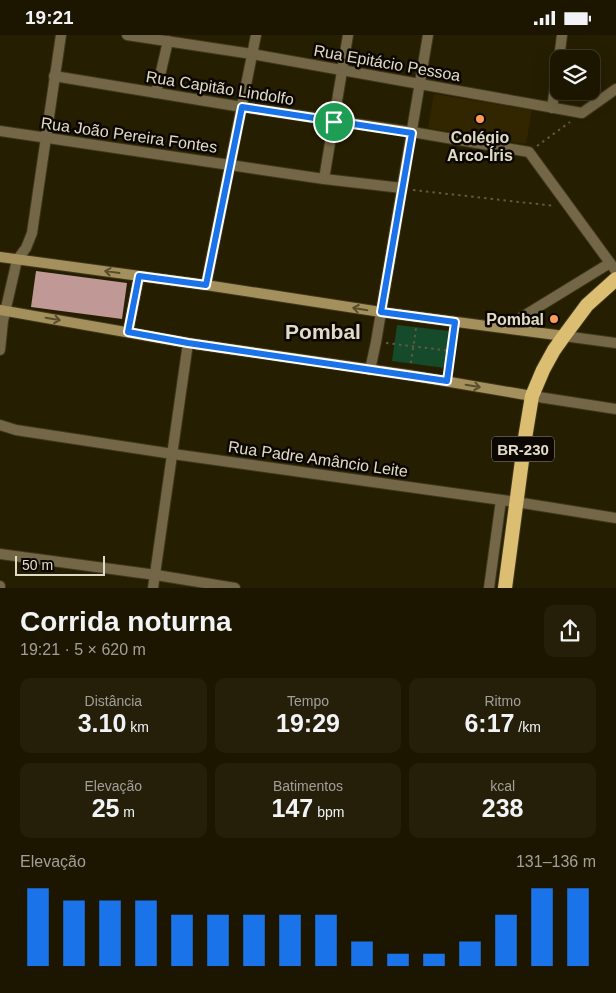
<!DOCTYPE html>
<html lang="pt">
<head>
<meta charset="utf-8">
<style>
  body { margin:0; font-family:Arial,sans-serif; background:#251f0a; color:#f1f3f6; height:100vh; display:flex; flex-direction:column; font-size:19px; white-space:nowrap }
  * { box-sizing:border-box; margin:0 }
  p { font-size:16px; color:#a09f99 }
  .icon { flex:none; width:28px; height:28px; fill:none; stroke:currentColor; stroke-width:2; stroke-linecap:round; stroke-linejoin:round }
  .map { position:relative; height:553px; overflow:hidden }
  .panel { display:flex; flex-direction:column; background:#1c1600; flex:1 }
  .panel>* { flex:none }
  .tools { position:absolute; left:550px; top:15px; display:grid; gap:10px }
  .tools a { display:grid; place-items:center; width:50px; height:50px; border-radius:10px; background:#1c1600; box-shadow:0 5px 20px #0002,0 0 0 1px #3a3522; font-size:25px }
  .scale { position:absolute; left:15px; bottom:12px; width:90px; box-sizing:border-box; padding-left:5px; border:2px solid #e0dac9; border-top:0; font-size:14px; line-height:18px; white-space:nowrap; color:#e0dac9; -webkit-text-stroke:4px #0c0801; paint-order:stroke }
  .pin { position:absolute; display:grid; place-items:center; width:42px; height:42px; color:#fff; margin:-21px; border:2px solid #fff; border-radius:50%; box-shadow:0 1px 5px #0007 }
  .round { display:grid; place-items:center; flex:none; width:52px; height:52px; border-radius:10px; background:#251f0a }
  .headline { display:flex; align-items:center; justify-content:space-between; height:85px; padding:0 20px }
  h1 { font-size:28px; font-weight:800; line-height:38px }
  .figures { display:grid; grid-template-columns:repeat(3,1fr); gap:8px; height:85px; padding:5px 20px }
  .figures div { display:grid; align-content:center; border-radius:10px; background:#251f0a; text-align:center }
  .figures b { font-size:25px; font-weight:800 }
  .figures small { font-size:14px; font-weight:400 }
  .figures p { font-size:14px }
  .chart { height:140px; padding:10px 20px }
  .chart p { display:flex; justify-content:space-between }
  .chart svg { width:100%; height:90px; margin-top:5px; stroke:#1a73e8; stroke-width:6 }
  .status { display:flex; justify-content:space-between; align-items:center; height:35px; padding:0 25px; background:#1c1600; direction:ltr }
  .status svg { height:14px; fill:currentColor }
  .map>svg:first-child { display:block }
</style>
</head>
<body>
<div class="status"><b>19:21</b><svg viewBox="0 0 49 12"><path d="M0 12V9h3v3zM5 12V6h3v6zM10 12V3h3v9zM15 12V0h3v12zM26 1h20v11H26zM47 4h2v5h-2z"/></svg></div>
<div class="map">
<svg width="616" height="553" viewBox="0 0 616 553">
  <rect width="100%" height="100%" fill="#261e00"/>
  <!-- built -->
  <polygon fill="#312600" points="434,59 532,75 526,109 428,93"/>
  <!-- green -->
  <polygon fill="#154a2b" points="397,290 450,296 445,333 392,326"/>
  <!-- building -->
  <polygon fill="#c09896" points="36,236 127,248 122,284 31,272"/>
  <g fill="none" stroke-linecap="round" stroke-linejoin="round">
    <defs>
      <g id="minor">
        <polyline points="127,0 252,19 582,78 616,54"/>
        <polyline points="559,24 562,0"/>
        <polyline points="54,41 242,72 412,97 529,117 616,236"/>
        <polyline points="156,58 168,6"/>
        <polyline points="552,73 559,26"/>
        <polyline points="0,96 324,144 402,153"/>
        <polyline points="324,144 348,0"/>
        <polyline points="206,250 256,0"/>
        <polyline points="504,293 610,228"/>
        <polyline points="564,301 616,308"/>
        <polyline points="0,315 3,286 17,225 26,213 32,198 61,0"/>
        <polyline points="370,335 376,307 428,0"/>
        <polyline points="532,361 616,374"/>
        <polyline points="0,390 16,395 173,419 516,467 616,483"/>
        <polyline points="0,519 156,540 235,553"/>
        <polyline points="0,551 0,553"/>
        <polyline points="153,553 188,308"/>
        <polyline points="489,553 501,465"/>
      </g>
      <g id="secondary">
        <polyline points="0,222 206,250 381,277 564,301"/>
        <polyline points="0,275 188,308 409,340 532,361"/>
        <polyline points="128,297 139,241"/>
      </g>
      <polyline id="trunk" points="505,553 525,403 532,361 543,335 554,315 564,301 587,270 616,244"/>
    </defs>
    <!-- minor casing -->
    <use href="#minor" stroke="#40381c" stroke-width="12"/>
    <!-- secondary casing -->
    <use href="#secondary" stroke="#40381c" stroke-width="12"/>
    <!-- trunk casing -->
    <use href="#trunk" stroke="#40381c" stroke-width="16"/>
    <!-- path -->
    <g stroke="#615a40" stroke-width="2" stroke-dasharray="2.5 4" stroke-linecap="butt">
      <polyline points="537,111 570,87"/>
      <polyline points="413,155 555,171"/>
      <polyline points="386,308 451,316"/>
      <polyline points="411,328 416,293"/>
      <polyline points="448,337 453,297"/>
    </g>
    <!-- minor -->
    <use href="#minor" stroke="#736747" stroke-width="10"/>
    <!-- secondary -->
    <use href="#secondary" stroke="#a4905c" stroke-width="10"/>
    <!-- trunk -->
    <use href="#trunk" stroke="#dbbe72" stroke-width="14"/>
  </g>
  <!-- one-way arrows -->
  <defs><path id="oneway-shaft" d="M-6 0H5M1.5-3L5.5 0L1.5 3" fill="none" stroke-width="1.6" stroke-linecap="round" stroke-linejoin="round" transform="scale(1.25)"/></defs>
  <g stroke="#584c2e">
    <use href="#oneway-shaft" transform="translate(112 237) rotate(-172)"/>
    <use href="#oneway-shaft" transform="translate(360 274) rotate(-171)"/>
    <use href="#oneway-shaft" transform="translate(53 284) rotate(10)"/>
    <use href="#oneway-shaft" transform="translate(473 351) rotate(10)"/>
  </g>
  <g fill="none" stroke-linecap="round" stroke-linejoin="round">
    <defs>
      <polygon id="route" points="242,72 412,98 381,277 455,287 447,346 188,308 128,297 139,241 206,250"/>
    </defs>
    <!-- route casing -->
    <use href="#route" stroke="#fff" stroke-width="10"/>
    <!-- route -->
    <use href="#route" stroke="#1a73e8" stroke-width="6"/>
  </g>
  <!-- markers -->
  <g fill="#ff9b5b" stroke="#0c0801" stroke-width="2">
    <circle cx="480" cy="84" r="5"/>
    <circle cx="554" cy="284" r="5"/>
  </g>
  <g text-anchor="middle" dominant-baseline="central" stroke-width="5" stroke-linejoin="round" paint-order="stroke">
    <!-- shield labels -->
    <rect fill="#0c0801" stroke="#a09b8d" stroke-width="1" x="492" y="401.5" width="62" height="25" rx="4"/>
    <g font-size="15" font-weight="bold" fill="#e0dac9">
      <text x="523" y="414">BR-230</text>
    </g>
    <!-- street labels -->
    <g font-size="16" fill="#e0dac9" stroke="#0c0801">
      <text transform="translate(387 28) rotate(10)">Rua Epitácio Pessoa</text>
      <text transform="translate(220 53) rotate(9)">Rua Capitão Lindolfo</text>
      <text transform="translate(129 100) rotate(8)">Rua João Pereira Fontes</text>
      <text transform="translate(318 424) rotate(8)">Rua Padre Amâncio Leite</text>
    </g>
    <!-- poi labels -->
    <g font-size="16" font-weight="bold" fill="#e0dac9" stroke="#0c0801">
      <text x="480" y="102">Colégio<tspan x="480" dy="18">Arco-Íris</tspan></text>
      <text x="544" y="284" text-anchor="end">Pombal</text>
    </g>
    <!-- district labels -->
    <g font-size="21" font-weight="bold" fill="#e0dac9" stroke="#0c0801">
      <text x="323" y="296">Pombal</text>
    </g>
  </g>
</svg>
<div class="tools">
<a><svg class="icon" aria-label="layers" viewBox="0 0 24 24"><path d="M12 4l9 5-9 5-9-5zM3 14l9 5 9-5"/></svg></a>
</div>
<div class="scale">50 m</div>
<div class="pin" style="left:334px;top:87px;background:#1e9e55"><svg class="icon" aria-label="arrive" viewBox="0 0 24 24"><path d="M6 21V4h12l-3 4 3 4H6"/></svg></div>
</div>
<section class="panel">
<div class="headline"><div><h1>Corrida noturna</h1><p>19:21 · 5 × 620 m</p></div><a class="round"><svg class="icon" aria-label="share" viewBox="0 0 24 24"><path d="M12 15V3M7 8l5-5 5 5M5 13v7h14v-7"/></svg></a></div>
<div class="figures">
<div><p>Distância</p><b>3.10<small> km</small></b></div>
<div><p>Tempo</p><b>19:29</b></div>
<div><p>Ritmo</p><b>6:17<small> /km</small></b></div>
</div>
<div class="figures">
<div><p>Elevação</p><b>25<small> m</small></b></div>
<div><p>Batimentos</p><b>147<small> bpm</small></b></div>
<div><p>kcal</p><b>238</b></div>
</div>
<div class="chart"><p><span>Elevação</span>131–136 m</p>
<svg viewBox="0 0 160 44" preserveAspectRatio="none"><path d="M5 44V6M15 44V12M25 44V12M35 44V12M45 44V19M55 44V19M65 44V19M75 44V19M85 44V19M95 44V32M105 44V38M115 44V38M125 44V32M135 44V19M145 44V6M155 44V6"/></svg>
</div>
</section>
</body>
</html>
